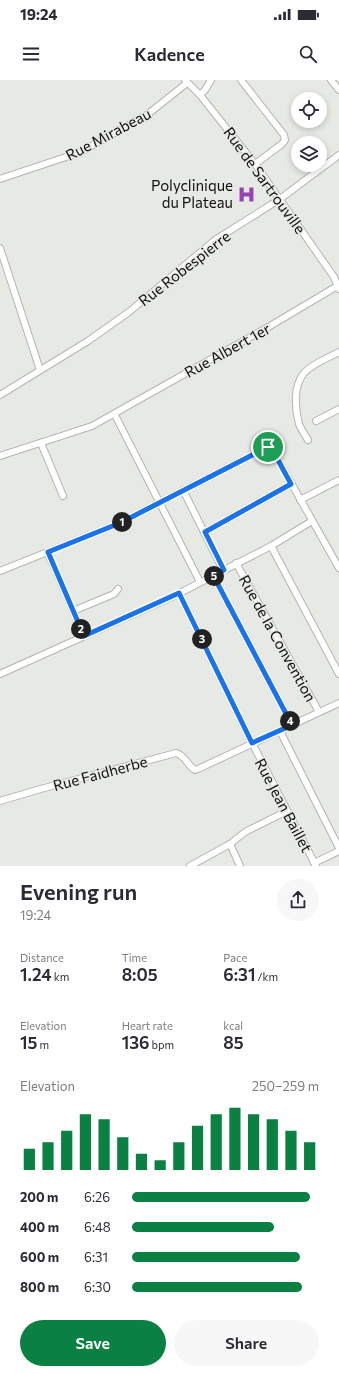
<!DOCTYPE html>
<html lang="en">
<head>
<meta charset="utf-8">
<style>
  body { margin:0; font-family:Commissioner,sans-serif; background:#f7f7f7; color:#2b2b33; height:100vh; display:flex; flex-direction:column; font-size:15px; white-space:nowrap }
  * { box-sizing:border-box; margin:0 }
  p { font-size:13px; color:#7c7c81 }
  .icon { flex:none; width:22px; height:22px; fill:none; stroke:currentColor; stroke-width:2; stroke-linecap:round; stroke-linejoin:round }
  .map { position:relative; height:786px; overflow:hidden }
  .sheet { display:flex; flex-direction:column; background:#fff; flex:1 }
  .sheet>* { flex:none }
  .fabs { position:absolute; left:291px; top:12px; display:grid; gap:8px }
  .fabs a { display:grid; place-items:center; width:36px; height:36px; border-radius:50%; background:#fff; box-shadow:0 2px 6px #0003; font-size:20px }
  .pin { position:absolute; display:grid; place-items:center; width:34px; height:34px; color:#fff; margin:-17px; border:2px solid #fff; border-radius:50%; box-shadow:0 1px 4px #0007 }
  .km { position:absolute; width:20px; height:20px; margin:-10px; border-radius:50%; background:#222; color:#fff; font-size:11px; line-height:20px; text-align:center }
  .round { display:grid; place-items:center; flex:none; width:42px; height:42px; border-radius:21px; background:#f7f7f7 }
  .head { display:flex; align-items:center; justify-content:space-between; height:68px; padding:0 20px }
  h1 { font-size:22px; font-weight:600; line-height:30px }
  .stats { display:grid; grid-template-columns:repeat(3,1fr); gap:6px; height:68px; padding:4px 20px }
  .stats div { display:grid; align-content:center }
  .stats b { font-size:17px; font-weight:600 }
  .stats small { font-size:11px; font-weight:400 }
  .stats p { font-size:11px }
  .chart { height:112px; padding:8px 20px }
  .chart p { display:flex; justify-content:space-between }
  .chart svg { width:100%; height:72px; margin-top:4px; stroke:#0b8043; stroke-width:6 }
  .cta { display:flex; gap:8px; margin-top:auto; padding:8px 20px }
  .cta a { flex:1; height:46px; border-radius:24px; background:#0b8043; color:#fff; font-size:16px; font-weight:600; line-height:46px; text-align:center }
  .cta a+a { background:#f7f7f7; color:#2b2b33 }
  ul { padding:0 20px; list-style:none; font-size:13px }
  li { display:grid; grid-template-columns:64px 48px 1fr; align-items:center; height:30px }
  li i { height:10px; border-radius:5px; background:#0b8043 }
  .status { display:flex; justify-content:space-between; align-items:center; height:28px; padding:0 20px; background:#fff; direction:ltr }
  .status svg { height:11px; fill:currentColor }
  header { display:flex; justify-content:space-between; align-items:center; height:52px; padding:0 20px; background:#fff; font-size:18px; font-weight:600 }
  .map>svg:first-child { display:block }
</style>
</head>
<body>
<div class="status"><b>19:24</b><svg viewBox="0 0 49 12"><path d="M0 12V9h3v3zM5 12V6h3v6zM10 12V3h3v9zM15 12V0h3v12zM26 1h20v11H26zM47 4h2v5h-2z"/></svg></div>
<header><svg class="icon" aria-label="menu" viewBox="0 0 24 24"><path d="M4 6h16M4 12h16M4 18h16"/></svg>Kadence<svg class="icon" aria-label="search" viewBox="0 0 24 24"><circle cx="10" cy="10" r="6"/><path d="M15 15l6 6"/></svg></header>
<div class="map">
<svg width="339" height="786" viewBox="0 0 339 786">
  <rect width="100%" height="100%" fill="#e7e9e5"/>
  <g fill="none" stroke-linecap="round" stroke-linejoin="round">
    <defs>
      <g id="street">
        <polyline points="185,0 200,15 255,84 334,197 339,209"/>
        <polyline points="241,0 284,55 285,60 282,64 255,84"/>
        <polyline points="331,0 339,10"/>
        <polyline points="200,15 205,10 211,0"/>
        <polyline points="0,99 81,72 148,34 187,3"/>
        <polyline points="0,168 40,290"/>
        <polyline points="0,315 88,261 129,232 215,160 280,119 339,75"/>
        <polyline points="115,335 200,502"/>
        <polyline points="316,341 339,329"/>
        <path d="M308,360C305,355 301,349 299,344C295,329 293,306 304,293C313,283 328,278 339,272"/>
        <polyline points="41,363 63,416"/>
        <polyline points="0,376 92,346 270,246 339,205"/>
        <polyline points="183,410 223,490"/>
        <polyline points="300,420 339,400"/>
        <polyline points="205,452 291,404"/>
        <polyline points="271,466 339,594"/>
        <polyline points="48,473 84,556"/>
        <polyline points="236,483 319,632"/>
        <polyline points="0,491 120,443 268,367 272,369 339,488"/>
        <polyline points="213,495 292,645"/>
        <polyline points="179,513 251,661 316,786"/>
        <polyline points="73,531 114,514 118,509"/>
        <polyline points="0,594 176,515 271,466 312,441"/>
        <polyline points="280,651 339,768"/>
        <path d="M0,721L37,710L176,673C185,675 187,685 195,690L198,689L339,623"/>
        <polyline points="230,764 240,786"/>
        <polyline points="314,783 339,771"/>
        <polyline points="190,786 230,764 245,752 287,731"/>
      </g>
    </defs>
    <!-- street casing -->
    <use href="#street" stroke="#b3b5b1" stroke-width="8"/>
    <!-- street -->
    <use href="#street" stroke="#fff" stroke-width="6"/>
  </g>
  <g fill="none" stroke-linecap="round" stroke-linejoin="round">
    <defs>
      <polygon id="route" points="268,367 272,369 291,404 205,452 224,490 213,495 292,645 252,663 179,513 84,556 48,472 120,443"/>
    </defs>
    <!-- route casing -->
    <use href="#route" stroke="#fff" stroke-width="8"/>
    <!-- route -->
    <use href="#route" stroke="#1a73e8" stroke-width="5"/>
  </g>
  <!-- icons -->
  <defs>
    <symbol id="hospital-bare" viewBox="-9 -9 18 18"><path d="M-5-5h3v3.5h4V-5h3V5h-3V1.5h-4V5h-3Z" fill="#9744b3" stroke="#e7e9e5" stroke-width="2.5" paint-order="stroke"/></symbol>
  </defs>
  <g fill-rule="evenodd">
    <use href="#hospital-bare" x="234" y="102" width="25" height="25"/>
  </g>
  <g text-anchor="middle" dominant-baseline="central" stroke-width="3" stroke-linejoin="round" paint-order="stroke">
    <!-- street labels -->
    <g font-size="15" fill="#0f100f" stroke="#e7e9e5">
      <text transform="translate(108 54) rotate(-28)">Rue Mirabeau</text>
      <text transform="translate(265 100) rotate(54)">Rue de Sartrouville</text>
      <text transform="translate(184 188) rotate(-38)">Rue Robespierre</text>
      <text transform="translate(227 270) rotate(-29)">Rue Albert 1er</text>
      <text transform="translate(278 558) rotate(61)">Rue de la Convention</text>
      <text transform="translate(100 693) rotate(-15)">Rue Faidherbe</text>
      <text transform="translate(284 725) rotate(62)">Rue Jean Baillet</text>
    </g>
    <!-- poi labels -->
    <g font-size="15" fill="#0f100f" stroke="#e7e9e5" text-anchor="end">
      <text x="233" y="105">Polyclinique<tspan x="233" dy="17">du Plateau</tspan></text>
    </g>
  </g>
</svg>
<div class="fabs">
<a><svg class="icon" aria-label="locate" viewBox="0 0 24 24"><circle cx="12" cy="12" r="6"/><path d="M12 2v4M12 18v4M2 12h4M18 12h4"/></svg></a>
<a><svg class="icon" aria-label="layers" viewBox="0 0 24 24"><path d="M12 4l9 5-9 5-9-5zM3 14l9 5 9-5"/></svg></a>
</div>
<div class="pin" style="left:268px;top:367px;background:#1e9e55"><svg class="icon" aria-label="arrive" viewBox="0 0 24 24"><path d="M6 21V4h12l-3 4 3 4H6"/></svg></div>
<b class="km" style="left:122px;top:442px">1</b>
<b class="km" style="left:81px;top:549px">2</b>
<b class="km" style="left:202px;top:559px">3</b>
<b class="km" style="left:290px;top:641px">4</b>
<b class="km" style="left:214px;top:496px">5</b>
</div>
<section class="sheet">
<div class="head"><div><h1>Evening run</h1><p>19:24</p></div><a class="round"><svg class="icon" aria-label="share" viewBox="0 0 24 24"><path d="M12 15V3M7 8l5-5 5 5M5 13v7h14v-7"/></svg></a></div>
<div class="stats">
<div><p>Distance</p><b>1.24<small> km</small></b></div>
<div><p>Time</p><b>8:05</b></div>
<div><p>Pace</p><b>6:31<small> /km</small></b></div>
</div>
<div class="stats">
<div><p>Elevation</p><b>15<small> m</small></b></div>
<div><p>Heart rate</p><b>136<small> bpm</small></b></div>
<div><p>kcal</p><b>85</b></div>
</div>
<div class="chart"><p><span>Elevation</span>250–259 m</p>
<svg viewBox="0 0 160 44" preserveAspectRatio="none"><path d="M5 44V31M15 44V27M25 44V20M35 44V10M45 44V13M55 44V24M65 44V34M75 44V38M85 44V27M95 44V17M105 44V10M115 44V6M125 44V10M135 44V13M145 44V20M155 44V27"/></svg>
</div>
<ul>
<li><b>200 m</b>6:26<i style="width:95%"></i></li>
<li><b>400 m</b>6:48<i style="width:76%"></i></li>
<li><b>600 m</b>6:31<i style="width:90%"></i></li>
<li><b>800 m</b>6:30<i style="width:91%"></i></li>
</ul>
<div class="cta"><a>Save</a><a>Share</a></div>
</section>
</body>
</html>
